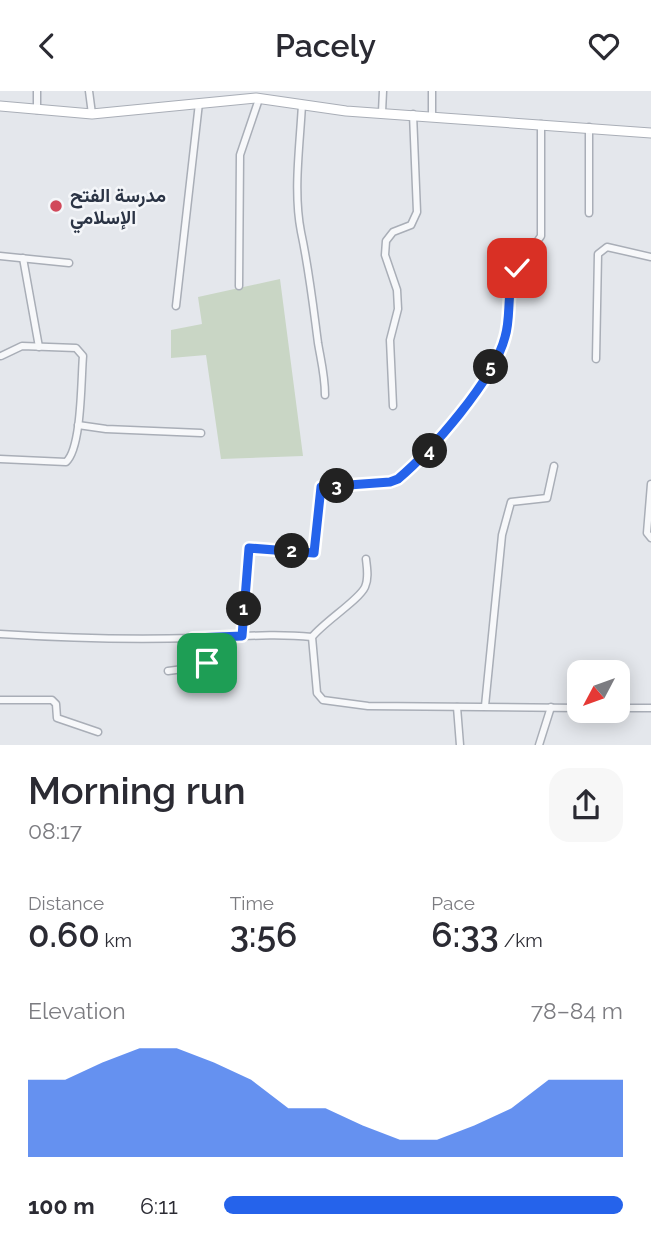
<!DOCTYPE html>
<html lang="en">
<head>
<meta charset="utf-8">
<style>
  body { margin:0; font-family:Raleway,Vazirmatn,sans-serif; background:#f7f7f7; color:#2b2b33; height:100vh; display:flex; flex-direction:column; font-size:26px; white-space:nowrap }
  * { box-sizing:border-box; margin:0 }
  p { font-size:23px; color:#7c7c81 }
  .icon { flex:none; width:38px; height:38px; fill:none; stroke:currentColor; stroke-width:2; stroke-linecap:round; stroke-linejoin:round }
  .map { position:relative; height:654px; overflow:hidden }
  .side { display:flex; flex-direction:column; background:#fff; flex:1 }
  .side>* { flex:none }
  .needle { width:46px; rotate:229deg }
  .tools { position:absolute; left:567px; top:569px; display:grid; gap:14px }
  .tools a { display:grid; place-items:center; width:63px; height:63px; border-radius:14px; background:#fff; box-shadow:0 4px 18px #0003; font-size:35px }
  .pin { position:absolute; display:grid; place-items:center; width:60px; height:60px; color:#fff; margin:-30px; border-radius:14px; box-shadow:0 4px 10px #0006 }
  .km { position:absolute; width:35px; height:35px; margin:-18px; border-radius:50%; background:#222; color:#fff; font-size:19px; line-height:35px; text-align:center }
  .round { display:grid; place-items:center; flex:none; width:74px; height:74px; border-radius:21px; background:#f7f7f7 }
  .overview { display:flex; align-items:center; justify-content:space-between; height:119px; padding:0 28px }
  h1 { font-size:38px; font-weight:600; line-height:52px }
  .figures { display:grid; grid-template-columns:repeat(3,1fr); gap:10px; height:119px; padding:7px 28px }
  .figures div { display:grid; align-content:center }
  .figures b { font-size:35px; font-weight:600 }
  .figures small { font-size:19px; font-weight:400 }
  .figures p { font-size:19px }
  .chart { height:196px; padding:14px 28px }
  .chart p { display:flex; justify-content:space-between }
  .chart svg { width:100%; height:126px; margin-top:7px; fill:#2563eb; opacity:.7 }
  ul { padding:0 28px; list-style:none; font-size:23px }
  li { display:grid; grid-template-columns:112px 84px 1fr; align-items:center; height:52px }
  li i { height:18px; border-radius:9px; background:#2563eb }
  header { display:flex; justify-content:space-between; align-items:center; height:91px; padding:0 28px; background:#fff; font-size:32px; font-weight:600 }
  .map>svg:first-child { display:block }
</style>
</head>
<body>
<header><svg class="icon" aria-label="back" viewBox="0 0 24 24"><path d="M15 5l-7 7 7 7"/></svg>Pacely<svg class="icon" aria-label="heart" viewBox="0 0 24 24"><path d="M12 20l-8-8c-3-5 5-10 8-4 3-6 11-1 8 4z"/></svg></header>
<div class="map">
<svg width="651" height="654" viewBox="0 0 651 654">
  <rect width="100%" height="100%" fill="#e4e7ec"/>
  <!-- grass -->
  <polygon fill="#c9d6c5" points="280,188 303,365 221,368 206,264 171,267 171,239 202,233 198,206"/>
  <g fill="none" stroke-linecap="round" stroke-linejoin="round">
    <defs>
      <g id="street">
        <polyline points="37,0 37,19"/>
        <polyline points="89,0 92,23"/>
        <polyline points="432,0 432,25"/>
        <path d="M302,13C300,54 293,100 301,141C309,178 313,214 318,252C321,270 325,285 325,304"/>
        <polyline points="382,21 383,0"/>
        <polyline points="589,122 589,36"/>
        <polyline points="0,165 69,172"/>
        <polyline points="23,167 39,256"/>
        <polyline points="239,195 240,64 259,8"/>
        <polyline points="176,215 199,12"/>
        <polyline points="596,268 598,163 607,156 651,166"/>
        <polyline points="393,315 390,249 398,218 397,199 385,164 386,150 393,141 411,134 417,121 413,23"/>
        <polyline points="78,334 106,338 201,342"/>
        <path d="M0,368L66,371C82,357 81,287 83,265L76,257L22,255L1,265"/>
        <polyline points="651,393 647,442 651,447"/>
        <path d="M366,468C367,477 369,487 365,496C359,509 325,530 312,546L317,602L323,609L368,615L579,617"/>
        <path d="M0,543C64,547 130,549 194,547C234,546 273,542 312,546"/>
        <polyline points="242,545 249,457 314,462 321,396 398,389 436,354 485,286 505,247 513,185 541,145 541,33"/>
        <polyline points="168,580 206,575 204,564 193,547"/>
        <polyline points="0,609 52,609 56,613 57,627 98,641"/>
        <polyline points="485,615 502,444 511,411 547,407 554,375"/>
        <polyline points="457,616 460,654"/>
        <polyline points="618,617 651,617"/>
        <polyline points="539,654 551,616"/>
      </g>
      <polyline id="secondary" points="0,15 92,23 256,7 346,20 651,42"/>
    </defs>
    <!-- street casing -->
    <use href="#street" stroke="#a9aeb7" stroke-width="9"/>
    <!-- secondary casing -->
    <use href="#secondary" stroke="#a9aeb7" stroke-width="11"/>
    <!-- street -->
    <use href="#street" stroke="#f7f8fa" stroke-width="6"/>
    <!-- secondary -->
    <use href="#secondary" stroke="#fff" stroke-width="9"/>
  </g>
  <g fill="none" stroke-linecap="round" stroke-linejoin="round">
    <defs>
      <path id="route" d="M207,572L193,547L242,545L249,457L314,462L321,396L390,391L398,388C431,360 494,289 505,246C512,223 505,199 517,177"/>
    </defs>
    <!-- route casing -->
    <use href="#route" stroke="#fff" stroke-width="14"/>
    <!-- route -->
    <use href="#route" stroke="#2563eb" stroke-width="9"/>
  </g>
  <!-- markers -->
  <circle fill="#d1495b" stroke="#f4f6f9" stroke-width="2.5" cx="56" cy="115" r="7"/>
  <g text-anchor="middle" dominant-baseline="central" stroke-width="5" stroke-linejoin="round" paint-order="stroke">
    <!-- poi labels -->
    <g font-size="19" font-weight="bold" fill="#2b3445" stroke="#f4f6f9" text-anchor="start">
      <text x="70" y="104">مدرسة الفتح<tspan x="70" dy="22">الإسلامي</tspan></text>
    </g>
  </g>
</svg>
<div class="tools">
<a><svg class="needle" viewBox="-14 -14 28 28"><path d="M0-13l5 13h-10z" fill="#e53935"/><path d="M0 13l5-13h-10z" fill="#7c7c81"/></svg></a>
</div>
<div class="pin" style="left:207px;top:572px;background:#1e9e55"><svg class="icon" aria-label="arrive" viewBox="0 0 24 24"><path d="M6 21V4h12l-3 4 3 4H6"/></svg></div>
<div class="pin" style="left:517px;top:177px;background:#d93025"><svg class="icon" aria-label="check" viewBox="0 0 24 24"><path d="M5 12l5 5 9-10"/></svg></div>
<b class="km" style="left:244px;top:518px">1</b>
<b class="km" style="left:292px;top:460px">2</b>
<b class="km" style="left:337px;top:395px">3</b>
<b class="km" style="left:430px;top:360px">4</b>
<b class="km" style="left:491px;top:276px">5</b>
</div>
<section class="side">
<div class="overview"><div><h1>Morning run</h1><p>08:17</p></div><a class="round"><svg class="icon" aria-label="share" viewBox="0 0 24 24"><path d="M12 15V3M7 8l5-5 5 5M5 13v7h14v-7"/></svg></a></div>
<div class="figures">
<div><p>Distance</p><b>0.60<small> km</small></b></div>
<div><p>Time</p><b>3:56</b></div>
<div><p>Pace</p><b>6:33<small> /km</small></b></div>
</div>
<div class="chart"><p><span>Elevation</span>78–84 m</p>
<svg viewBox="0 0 160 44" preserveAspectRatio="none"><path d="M0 44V17L10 17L20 11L30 6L40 6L50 11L60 17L70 27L80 27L90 33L100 38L110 38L120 33L130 27L140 17L150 17L160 17V44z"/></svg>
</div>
<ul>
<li><b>100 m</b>6:11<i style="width:100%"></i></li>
</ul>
</section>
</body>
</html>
